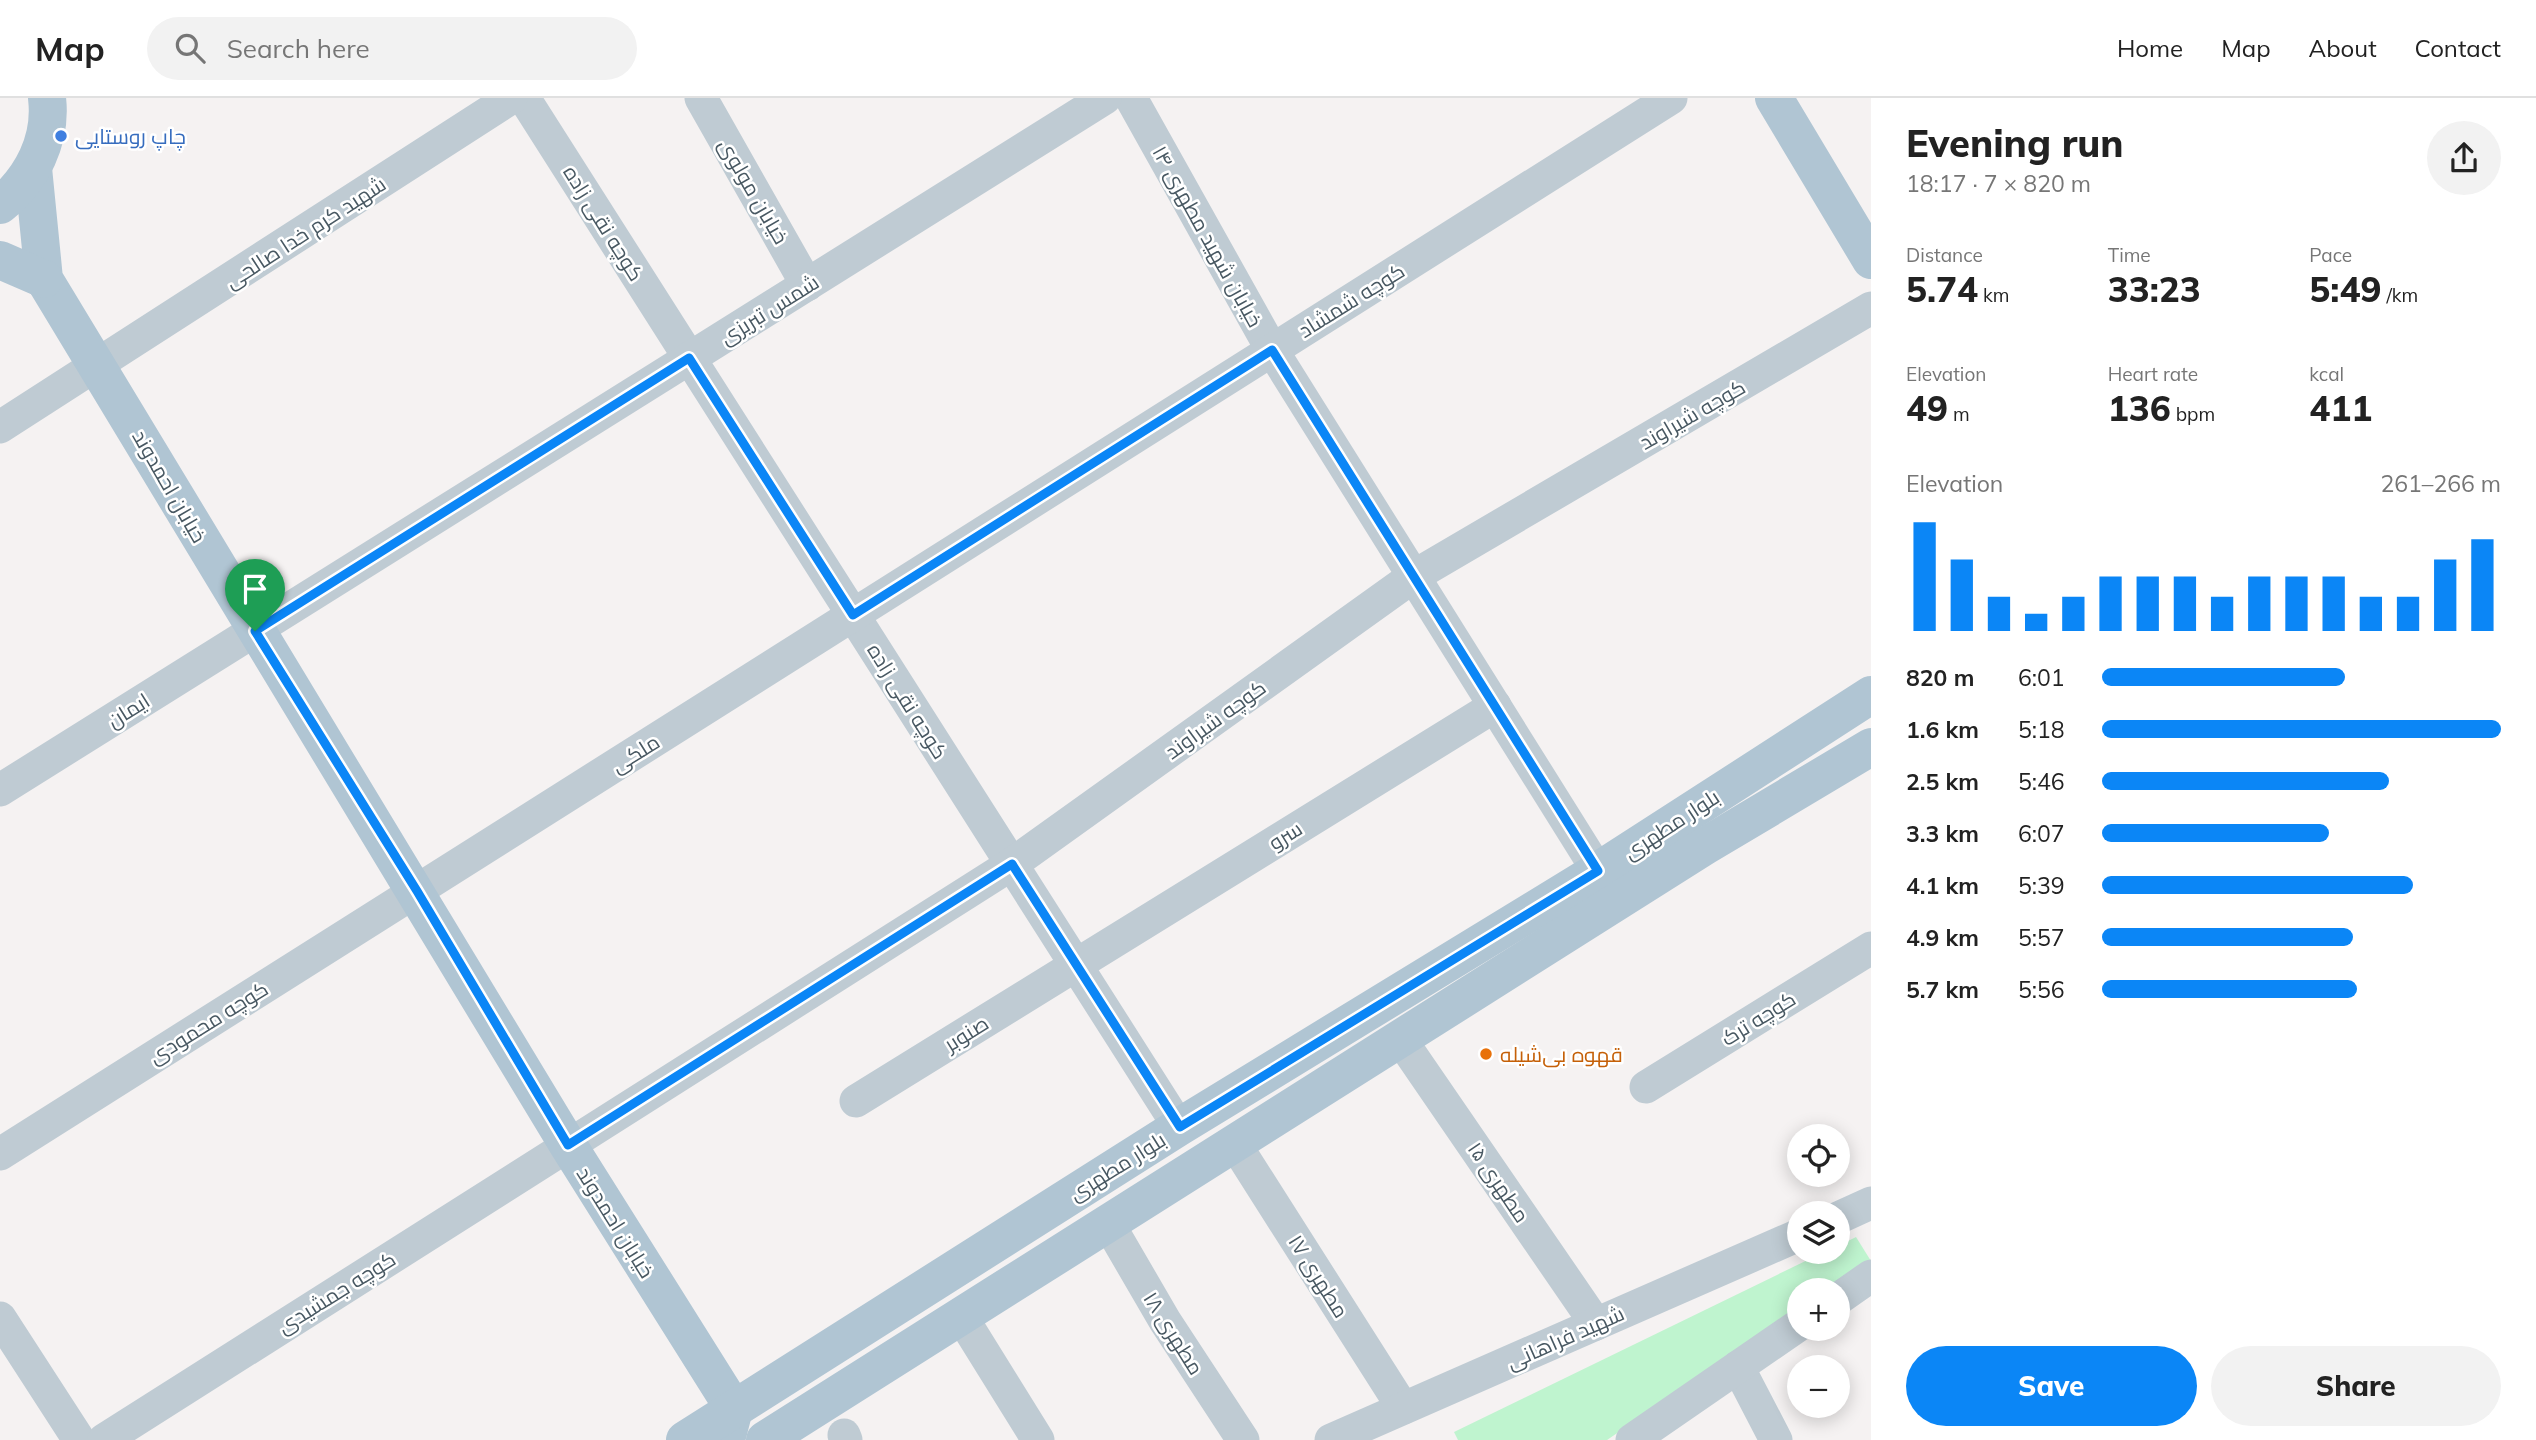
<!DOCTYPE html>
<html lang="en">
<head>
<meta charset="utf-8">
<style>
  body { margin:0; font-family:Mulish,Cairo,sans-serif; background:#f2f2f2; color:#222; height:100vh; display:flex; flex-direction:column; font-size:26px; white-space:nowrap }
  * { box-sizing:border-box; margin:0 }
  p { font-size:23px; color:#767676 }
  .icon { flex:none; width:38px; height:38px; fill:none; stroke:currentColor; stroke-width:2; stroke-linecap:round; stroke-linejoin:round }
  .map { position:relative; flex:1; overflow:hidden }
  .panel { display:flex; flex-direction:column; background:#fff; width:665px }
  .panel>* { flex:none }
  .fabs { position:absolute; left:1787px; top:1026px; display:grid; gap:14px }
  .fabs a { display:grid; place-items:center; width:63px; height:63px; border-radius:50%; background:#fff; box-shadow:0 4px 18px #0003; font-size:35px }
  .pin { position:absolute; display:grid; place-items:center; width:60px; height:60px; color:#fff; margin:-72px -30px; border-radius:50% 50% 50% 0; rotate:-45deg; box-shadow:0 0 7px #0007 }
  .pin .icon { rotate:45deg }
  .round { display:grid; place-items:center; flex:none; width:74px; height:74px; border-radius:37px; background:#f2f2f2 }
  .summary { display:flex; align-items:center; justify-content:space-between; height:119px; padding:0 35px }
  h1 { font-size:38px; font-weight:800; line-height:52px }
  .metrics { display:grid; grid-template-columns:repeat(3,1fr); gap:10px; height:119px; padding:7px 35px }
  .metrics div { display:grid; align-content:center }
  .metrics b { font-size:35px; font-weight:800 }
  .metrics small { font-size:19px; font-weight:400 }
  .metrics p { font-size:19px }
  .chart { height:196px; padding:14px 35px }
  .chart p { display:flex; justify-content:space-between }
  .chart svg { width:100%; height:126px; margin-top:7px; stroke:#0b86f6; stroke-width:6 }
  .action { display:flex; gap:14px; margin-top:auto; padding:14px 35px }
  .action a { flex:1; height:80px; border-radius:42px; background:#0b86f6; color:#fff; font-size:28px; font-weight:800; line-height:80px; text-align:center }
  .action a+a { background:#f2f2f2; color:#222 }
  ul { padding:0 35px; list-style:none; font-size:23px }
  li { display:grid; grid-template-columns:112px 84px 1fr; align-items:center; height:52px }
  li i { height:18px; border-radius:9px; background:#0b86f6 }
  header { display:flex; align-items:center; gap:42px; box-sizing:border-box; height:98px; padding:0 35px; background:#fff; border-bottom:2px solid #e0e0e0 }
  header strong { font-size:33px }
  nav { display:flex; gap:38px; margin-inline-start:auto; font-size:24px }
  .search { width:490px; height:63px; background:#f2f2f2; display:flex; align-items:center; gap:18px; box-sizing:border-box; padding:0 24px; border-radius:38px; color:#767676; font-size:26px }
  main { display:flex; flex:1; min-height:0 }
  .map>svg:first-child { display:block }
</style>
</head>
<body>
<header>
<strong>Map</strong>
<div class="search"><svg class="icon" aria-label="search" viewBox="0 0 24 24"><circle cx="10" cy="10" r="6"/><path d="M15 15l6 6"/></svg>Search here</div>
<nav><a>Home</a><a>Map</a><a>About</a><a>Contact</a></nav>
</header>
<main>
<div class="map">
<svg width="1871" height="1342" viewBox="0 0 1871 1342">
  <rect width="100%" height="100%" fill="#f5f2f2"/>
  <!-- green -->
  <polygon fill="#bff4cf" points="1856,1139 1871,1163 1828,1192 1799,1192 1799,1211 1607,1342 1458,1342 1454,1334 1826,1153 1838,1153 1838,1148"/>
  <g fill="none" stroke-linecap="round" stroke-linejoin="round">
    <!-- minor -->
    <g stroke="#bfcbd3" stroke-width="33">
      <polyline points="524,0 1179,1029"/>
      <polyline points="701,0 807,187"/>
      <polyline points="1131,0 1272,252 1598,773"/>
      <polyline points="0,329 511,0"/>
      <polyline points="0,692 1105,0"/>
      <polyline points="1401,942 1596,1226"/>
      <polyline points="1646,989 1871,850"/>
      <polyline points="856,1003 1495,608"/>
      <polyline points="1235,1046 1403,1310"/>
      <polyline points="0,1056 1671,0"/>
      <polyline points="1838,1120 1871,1105"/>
      <polyline points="1108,1125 1165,1223 1243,1342"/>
      <polyline points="1838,1201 1871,1178"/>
      <polyline points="961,1218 1038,1342"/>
      <polyline points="0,1220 79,1342"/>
      <polyline points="1738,1269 1776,1342"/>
      <polyline points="844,1337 846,1342"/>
      <polyline points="104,1342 1012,766 1414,478 1871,210"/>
      <polyline points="1331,1342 1799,1137"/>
      <polyline points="1632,1342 1799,1227"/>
    </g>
    <!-- major -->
    <g stroke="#b0c5d3" stroke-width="38">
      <polyline points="1774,0 1871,162"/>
      <polyline points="33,70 44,181 568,1047 734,1311 726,1342"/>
      <path d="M0,107C32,81 52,42 47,0"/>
      <polyline points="0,162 44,181"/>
      <polyline points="685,1342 1179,1029 1598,773 1871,597"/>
      <polyline points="765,1342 1705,748 1871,649"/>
    </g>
  </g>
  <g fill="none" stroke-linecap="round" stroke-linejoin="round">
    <defs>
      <polygon id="route" points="1272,252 1598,773 1180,1029 1012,766 568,1047 417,793 255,533 689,260 853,517"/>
    </defs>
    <!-- route casing -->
    <use href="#route" stroke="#fff" stroke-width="14"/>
    <!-- route -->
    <use href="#route" stroke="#0b86f6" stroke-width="9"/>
  </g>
  <!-- markers -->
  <circle fill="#3f7fe0" stroke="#fff" stroke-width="2.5" cx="61" cy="38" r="7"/>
  <circle fill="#e8710a" stroke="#fff" stroke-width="2.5" cx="1486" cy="956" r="7"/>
  <g text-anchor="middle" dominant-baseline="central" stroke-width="5" stroke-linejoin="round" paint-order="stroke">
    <!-- shop labels -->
    <g font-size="21" fill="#366cbe" stroke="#fff" text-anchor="start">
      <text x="75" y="38">چاپ روستایی</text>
    </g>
    <!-- street labels -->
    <g font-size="21" fill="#485862" stroke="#fff">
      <text transform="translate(754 93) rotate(60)">خیابان مولوی</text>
      <text transform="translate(604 125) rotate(58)">کوچه نقی زاده</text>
      <text transform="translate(305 134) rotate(-33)">شهید کرم خدا صالحی</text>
      <text transform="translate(1208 138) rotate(61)">خیابان شهید مطهری ۱۴</text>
      <text transform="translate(1351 202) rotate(-32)">کوچه شمشاد</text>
      <text transform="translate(769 211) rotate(-32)">شمس تبریزی</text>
      <text transform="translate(1692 316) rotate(-30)">کوچه شیراوند</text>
      <text transform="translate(170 388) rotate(60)">خیابان احمدوند</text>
      <text transform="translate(908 603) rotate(58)">کوچه نقی زاده</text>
      <text transform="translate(128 612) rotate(-32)">ایمان</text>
      <text transform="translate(1215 621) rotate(-36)">کوچه شیراوند</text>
      <text transform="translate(635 655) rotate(-32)">ملکی</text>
      <text transform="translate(1671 726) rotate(-33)">بلوار مطهری</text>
      <text transform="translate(1285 737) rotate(-32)">سرو</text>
      <text transform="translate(1758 920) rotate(-32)">کوچه ترک</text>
      <text transform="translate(208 924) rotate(-32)">کوچه محمودی</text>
      <text transform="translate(966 935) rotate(-32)">صنوبر</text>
      <text transform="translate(1117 1068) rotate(-32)">بلوار مطهری</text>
      <text transform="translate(1499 1084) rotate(56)">مطهری ۱۵</text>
      <text transform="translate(616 1124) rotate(58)">خیابان احمدوند</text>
      <text transform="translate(1319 1178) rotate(58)">مطهری ۱۷</text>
      <text transform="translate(336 1194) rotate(-32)">کوچه جمشیدی</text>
      <text transform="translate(1174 1235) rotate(58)">مطهری ۱۸</text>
      <text transform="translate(1565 1239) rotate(-24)">شهید فراهانی</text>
    </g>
    <!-- food labels -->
    <g font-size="21" fill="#c56008" stroke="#fff" text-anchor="start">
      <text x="1500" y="956">قهوه بی‌شیله</text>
    </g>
  </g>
</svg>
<div class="fabs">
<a><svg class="icon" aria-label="locate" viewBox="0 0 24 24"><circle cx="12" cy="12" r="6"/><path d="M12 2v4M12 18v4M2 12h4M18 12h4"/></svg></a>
<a><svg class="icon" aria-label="layers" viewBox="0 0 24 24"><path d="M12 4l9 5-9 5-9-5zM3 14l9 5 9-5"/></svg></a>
<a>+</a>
<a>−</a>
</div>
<div class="pin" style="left:255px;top:533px;background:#1e9e55"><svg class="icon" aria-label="arrive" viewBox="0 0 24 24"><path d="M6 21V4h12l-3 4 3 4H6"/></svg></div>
</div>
<section class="panel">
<div class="summary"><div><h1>Evening run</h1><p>18:17 · 7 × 820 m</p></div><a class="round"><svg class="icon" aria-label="share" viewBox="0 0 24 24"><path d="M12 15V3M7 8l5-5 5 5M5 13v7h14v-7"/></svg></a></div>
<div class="metrics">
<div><p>Distance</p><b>5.74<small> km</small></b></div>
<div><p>Time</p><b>33:23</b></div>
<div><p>Pace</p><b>5:49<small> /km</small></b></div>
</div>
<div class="metrics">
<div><p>Elevation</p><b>49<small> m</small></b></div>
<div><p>Heart rate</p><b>136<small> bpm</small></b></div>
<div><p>kcal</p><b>411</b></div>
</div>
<div class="chart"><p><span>Elevation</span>261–266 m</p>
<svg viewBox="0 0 160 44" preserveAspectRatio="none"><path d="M5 44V6M15 44V19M25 44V32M35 44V38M45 44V32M55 44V25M65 44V25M75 44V25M85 44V32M95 44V25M105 44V25M115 44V25M125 44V32M135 44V32M145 44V19M155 44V12"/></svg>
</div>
<ul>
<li><b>820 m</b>6:01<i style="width:61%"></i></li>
<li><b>1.6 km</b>5:18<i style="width:100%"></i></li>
<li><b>2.5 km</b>5:46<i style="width:72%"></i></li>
<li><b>3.3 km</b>6:07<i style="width:57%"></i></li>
<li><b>4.1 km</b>5:39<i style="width:78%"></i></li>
<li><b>4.9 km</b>5:57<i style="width:63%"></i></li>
<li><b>5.7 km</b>5:56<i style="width:64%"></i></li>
</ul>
<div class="action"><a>Save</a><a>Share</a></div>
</section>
</main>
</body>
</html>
